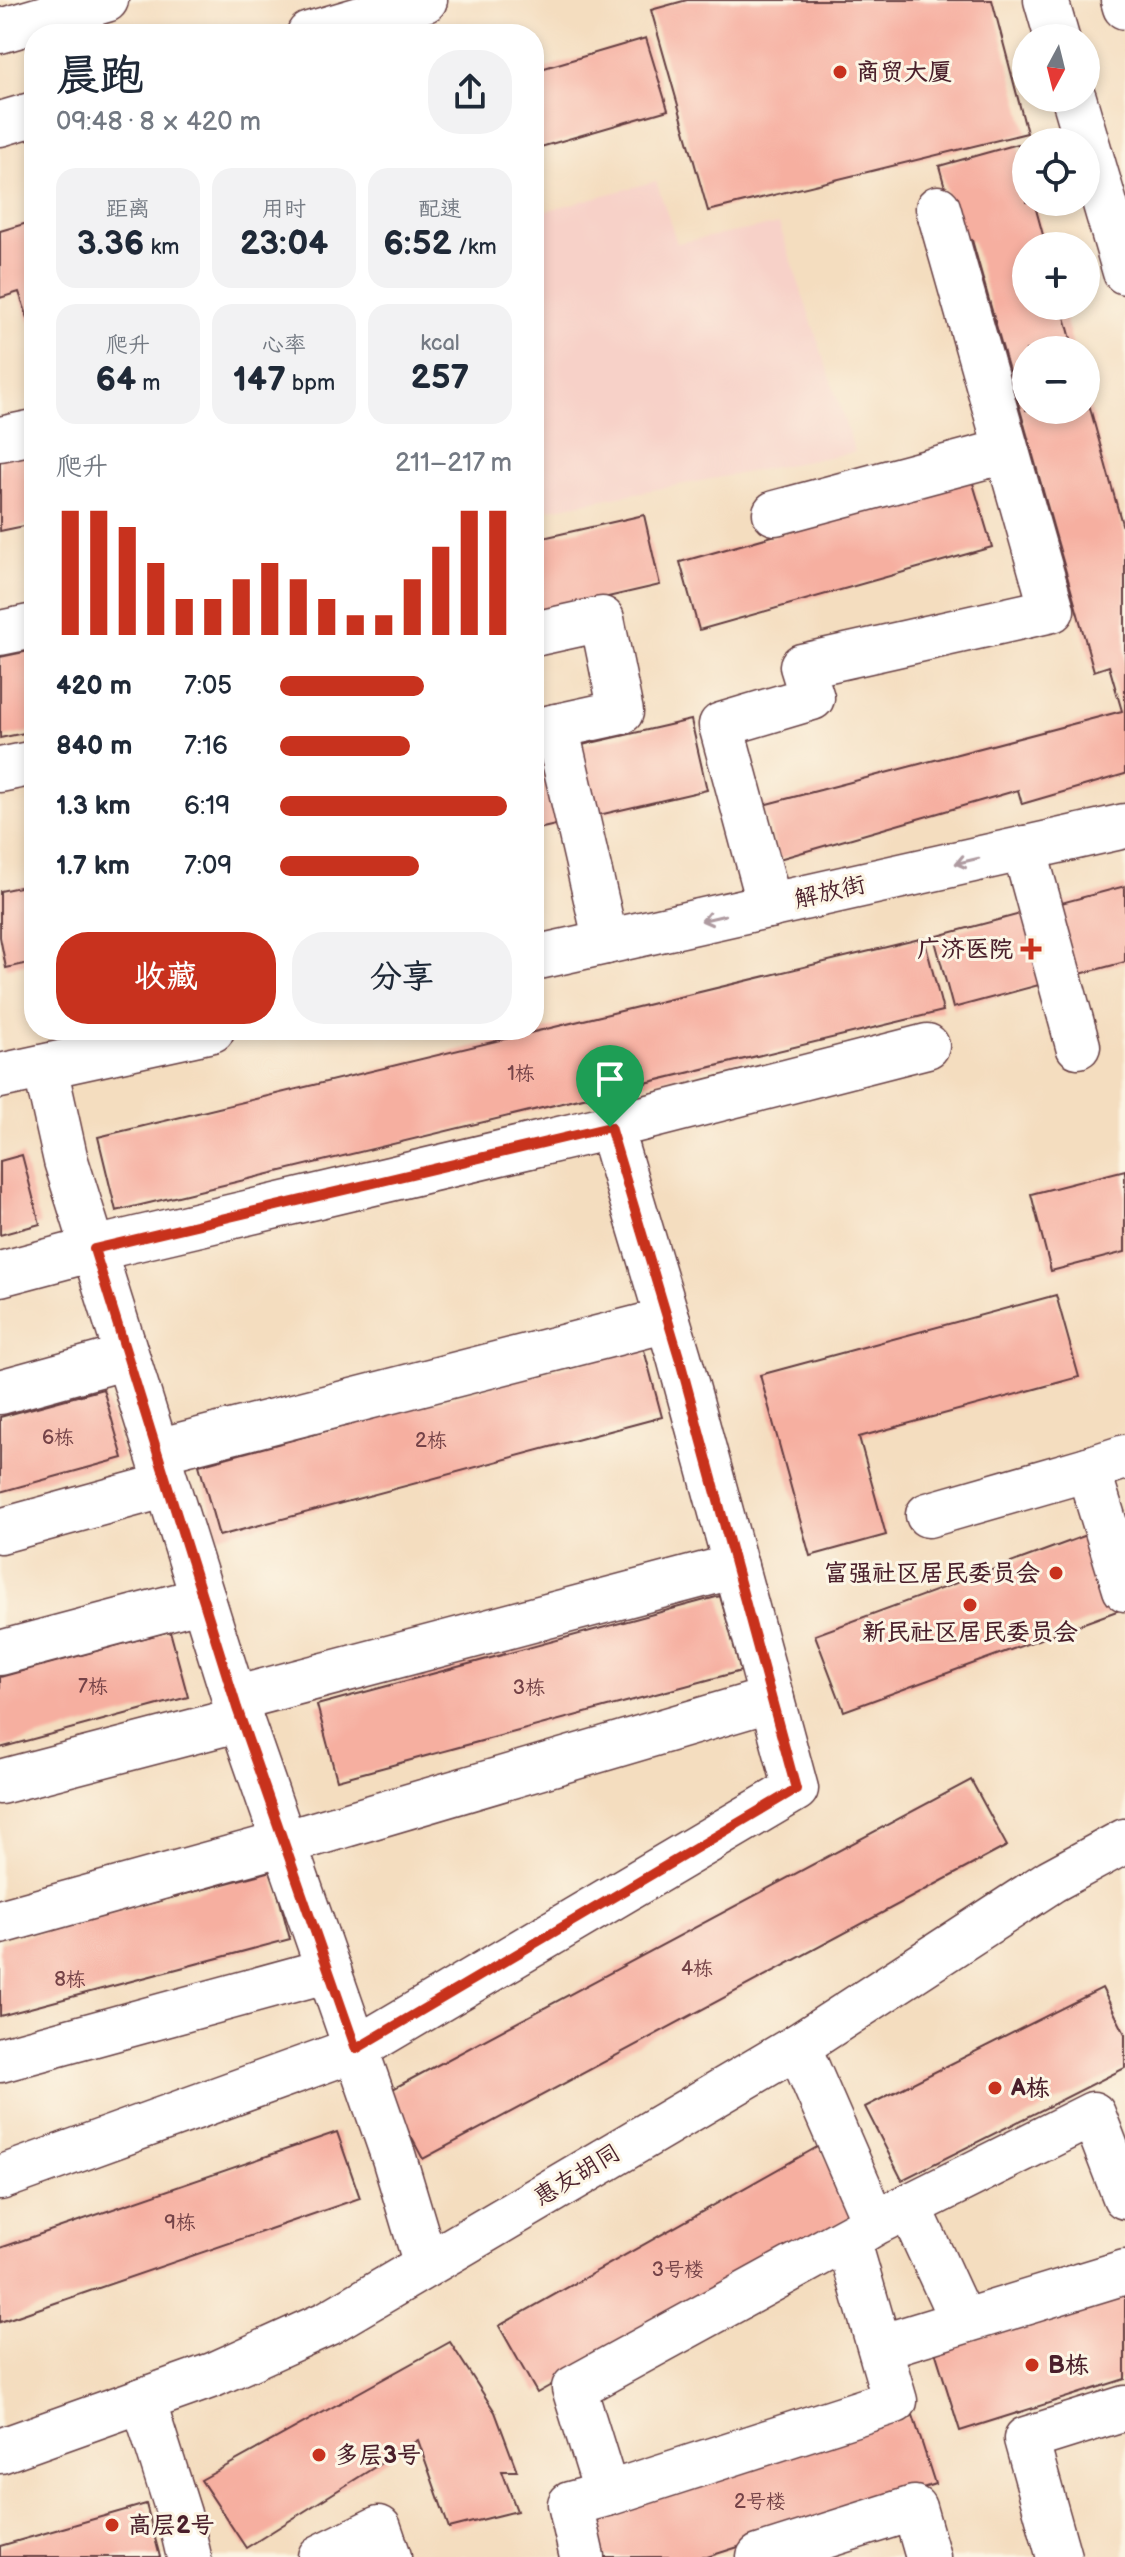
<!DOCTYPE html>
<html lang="zh">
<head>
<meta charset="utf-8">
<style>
  body { margin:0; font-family:"Balsamiq Sans","LXGW WenKai TC",sans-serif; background:#f2f2f3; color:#1f2937; height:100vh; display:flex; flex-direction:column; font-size:30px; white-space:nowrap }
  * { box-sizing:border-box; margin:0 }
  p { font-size:26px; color:#747a83 }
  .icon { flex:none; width:44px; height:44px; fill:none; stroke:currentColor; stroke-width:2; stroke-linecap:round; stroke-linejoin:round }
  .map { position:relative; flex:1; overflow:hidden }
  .side { position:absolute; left:24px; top:24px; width:520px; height:1016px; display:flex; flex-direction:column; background:#fff; border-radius:32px; box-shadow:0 4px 12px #0003 }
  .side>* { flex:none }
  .needle { width:52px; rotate:187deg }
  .buttons { position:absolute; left:1012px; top:24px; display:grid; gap:16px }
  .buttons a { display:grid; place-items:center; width:88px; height:88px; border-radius:50%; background:#fff; box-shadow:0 4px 12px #0003; font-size:40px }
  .pin { position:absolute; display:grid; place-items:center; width:68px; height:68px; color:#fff; margin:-82px -34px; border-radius:50% 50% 50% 0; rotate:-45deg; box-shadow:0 0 8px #0007 }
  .pin .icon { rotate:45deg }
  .round { display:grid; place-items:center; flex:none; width:84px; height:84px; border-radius:32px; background:#f2f2f3 }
  .headline { display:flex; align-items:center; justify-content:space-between; height:136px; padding:0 32px }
  h1 { font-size:44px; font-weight:700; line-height:60px }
  .metrics { display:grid; grid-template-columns:repeat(3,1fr); gap:12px; height:136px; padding:8px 32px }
  .metrics div { display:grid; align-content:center; border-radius:20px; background:#f2f2f3; text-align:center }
  .metrics b { font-size:34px; font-weight:700 }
  .metrics small { font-size:22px; font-weight:400 }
  .metrics p { font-size:22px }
  .chart { height:224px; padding:16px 32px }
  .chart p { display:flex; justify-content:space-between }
  .chart svg { width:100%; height:144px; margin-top:8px; stroke:#c8321e; stroke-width:6 }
  .primary-button { display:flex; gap:16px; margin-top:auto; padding:16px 32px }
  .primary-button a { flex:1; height:92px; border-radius:32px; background:#c8321e; color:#fff; font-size:32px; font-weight:700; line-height:92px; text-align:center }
  .primary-button a+a { background:#f2f2f3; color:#1f2937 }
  ul { padding:0 32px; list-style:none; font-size:26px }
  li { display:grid; grid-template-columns:128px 96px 1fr; align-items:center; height:60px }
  li i { height:20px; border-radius:10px; background:#c8321e }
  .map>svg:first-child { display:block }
</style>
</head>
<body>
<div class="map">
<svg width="1125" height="2557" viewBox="0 0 1125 2557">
  <rect width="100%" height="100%" fill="#fcf5e5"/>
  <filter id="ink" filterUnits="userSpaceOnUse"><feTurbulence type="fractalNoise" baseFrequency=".0125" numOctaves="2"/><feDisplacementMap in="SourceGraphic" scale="16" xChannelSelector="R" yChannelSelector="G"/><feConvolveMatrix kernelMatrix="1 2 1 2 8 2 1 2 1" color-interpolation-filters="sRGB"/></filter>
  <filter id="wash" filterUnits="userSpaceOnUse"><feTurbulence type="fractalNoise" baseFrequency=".006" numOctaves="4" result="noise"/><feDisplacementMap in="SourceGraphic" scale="32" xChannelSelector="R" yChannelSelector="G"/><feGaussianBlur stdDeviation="1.8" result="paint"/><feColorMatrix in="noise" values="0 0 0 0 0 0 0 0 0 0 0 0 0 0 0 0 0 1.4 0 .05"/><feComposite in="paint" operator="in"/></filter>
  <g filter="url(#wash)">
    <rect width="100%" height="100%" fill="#f4ddbf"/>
    <!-- built -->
    <polygon fill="#f7d1c8" points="656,181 677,243 779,224 855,452 534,512 534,214"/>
    <g id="blocks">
      <!-- building -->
      <g fill="#f6afa0">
        <polygon points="687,0 992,0 1027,133 708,211 651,10"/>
        <polygon points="646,38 668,110 534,149 534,71"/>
        <polygon points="1018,144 1026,174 1026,202 1034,202 1046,246 1026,246 1026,306 1062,306 1074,350 1026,350 1026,410 1086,410 1087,397 1125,535 1125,774 1022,804 1018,790 779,859 763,805 1122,711 1109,666 1094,671 972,240 961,244 939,166"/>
        <polygon points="34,221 34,319 29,321 19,292 0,298 0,231"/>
        <polygon points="34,444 34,524 0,531 0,451"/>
        <polygon points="972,480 992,547 699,630 680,562"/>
        <polygon points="644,515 660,585 534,614 534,540"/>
        <polygon points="34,650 34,731 0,738 0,657"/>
        <polygon points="691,720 707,790 534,830 534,756"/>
        <polygon points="34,884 34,962 6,968 0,937 0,891"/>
        <polygon points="1125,886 1125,962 953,1008 934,937"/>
        <polygon points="924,938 943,1011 116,1211 98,1137"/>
        <polygon points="22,1155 40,1224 0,1235 0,1161"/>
        <polygon points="1125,1170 1125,1252 1051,1271 1031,1194"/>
        <polygon points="1056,1295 1079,1377 859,1437 886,1535 810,1556 760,1375"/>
        <polygon points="643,1346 662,1417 219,1536 199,1465"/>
        <polygon points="103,1389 123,1458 0,1492 0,1417"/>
        <polygon points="1125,1521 1125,1608 844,1711 815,1635"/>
        <polygon points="720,1596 741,1671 337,1780 317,1705"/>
        <polygon points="170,1631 188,1697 0,1748 0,1677"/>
        <polygon points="971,1780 1007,1846 423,2159 387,2092"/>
        <polygon points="272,1871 290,1939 0,2016 0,1943"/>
        <polygon points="1102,1988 1125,2034 1125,2068 902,2180 865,2107"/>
        <polygon points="337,2132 360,2198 0,2322 0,2248"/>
        <polygon points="819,2146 857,2213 537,2393 499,2326"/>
        <polygon points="1125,2291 1125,2379 960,2431 935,2351"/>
        <polygon points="450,2342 495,2412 517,2471 502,2471 517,2511 449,2528 418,2440 246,2548 201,2480"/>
        <polygon points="913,2415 935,2484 707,2557 597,2557 585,2521"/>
        <polygon points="146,2504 160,2557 0,2557 0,2546"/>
      </g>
    </g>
  </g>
  <g filter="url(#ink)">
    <use href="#blocks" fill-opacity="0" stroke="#643c41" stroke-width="2"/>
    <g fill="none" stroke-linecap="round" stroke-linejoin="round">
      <defs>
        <g id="minor">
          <polyline points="0,439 34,432"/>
          <polyline points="775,513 1006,451"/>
          <polyline points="0,633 34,626"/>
          <polyline points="534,634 602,619 621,712 534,731"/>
          <polyline points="556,726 606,942"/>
          <polyline points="0,770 34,763"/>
          <polyline points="1024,848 1078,1046"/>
          <polyline points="770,906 721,725 812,698 802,666 1052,610 938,208"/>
          <polyline points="534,958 1125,826"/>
          <polyline points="45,1067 66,1161 237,1708 394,2158 426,2265"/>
          <polyline points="0,1076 212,1030"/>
          <polyline points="610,1127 927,1046"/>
          <polyline points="0,1274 94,1249 610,1127 679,1357 796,1789 356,2049 0,2178"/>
          <polyline points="0,1392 127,1357"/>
          <polyline points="157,1451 668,1320"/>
          <polyline points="1088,1469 1125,1457"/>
          <polyline points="928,1515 1088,1469 1125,1589"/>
          <polyline points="0,1531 167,1485"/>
          <polyline points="0,1653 203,1599"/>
          <polyline points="234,1699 736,1566"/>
          <polyline points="0,1782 241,1719"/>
          <polyline points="0,1922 284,1843 772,1699"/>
          <polyline points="798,2046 875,2223 848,2239 895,2401 607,2494 574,2388 875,2223 1093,2114 1125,2197"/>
          <polyline points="0,2060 329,1970"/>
          <polyline points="909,2206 962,2321"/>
          <polyline points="880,2347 1125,2272"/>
          <polyline points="143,2400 179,2514 189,2557"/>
          <polyline points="0,2451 213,2375 328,2323 798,2046 1051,1881 1125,1841"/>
          <polyline points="320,2557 379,2528 389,2557"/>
          <polyline points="582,2557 570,2504 607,2494"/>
          <polyline points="759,2557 914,2508 928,2557"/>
          <polyline points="1059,2557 1026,2439 1125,2408"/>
        </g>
        <g id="major">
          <polyline points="1046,0 1057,38"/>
          <polyline points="1123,0 1125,7"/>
          <polyline points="0,31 106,0"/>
          <polyline points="309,34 425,0"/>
          <polyline points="1074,98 1125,272"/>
          <polyline points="0,124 34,114"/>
        </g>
      </defs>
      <!-- minor casing -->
      <use href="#minor" stroke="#643c41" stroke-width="47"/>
      <!-- major casing -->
      <use href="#major" stroke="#643c41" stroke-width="47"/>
      <!-- minor -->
      <use href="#minor" stroke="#fff" stroke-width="44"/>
      <!-- major -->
      <use href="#major" stroke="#fff" stroke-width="44"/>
    </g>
    <!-- one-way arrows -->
    <defs><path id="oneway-shaft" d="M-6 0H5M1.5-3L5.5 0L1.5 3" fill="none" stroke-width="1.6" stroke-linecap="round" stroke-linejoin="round" transform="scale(2)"/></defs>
    <g stroke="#ae9aa0">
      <use href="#oneway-shaft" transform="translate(967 861) rotate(167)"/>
      <use href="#oneway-shaft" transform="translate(713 918) rotate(167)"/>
    </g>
  </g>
  <g fill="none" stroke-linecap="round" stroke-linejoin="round" filter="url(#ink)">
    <defs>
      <polygon id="route" points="610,1127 679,1357 796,1789 356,2049 237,1708 94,1249"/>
    </defs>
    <!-- route casing -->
    <use href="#route" stroke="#fff" stroke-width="16"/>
    <!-- route -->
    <use href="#route" stroke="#c8321e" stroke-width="10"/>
  </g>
  <!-- markers -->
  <g fill="#c8321e" stroke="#fcf5e5" stroke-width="3">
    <circle cx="840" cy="72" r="8"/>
    <path d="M1027 937h8v8h8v8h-8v8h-8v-8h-8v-8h8z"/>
    <circle cx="1056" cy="1573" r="8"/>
    <circle cx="970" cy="1605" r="8"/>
    <circle cx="995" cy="2088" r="8"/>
    <circle cx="1032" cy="2365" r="8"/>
    <circle cx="319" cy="2455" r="8"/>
    <circle cx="112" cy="2525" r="8"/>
  </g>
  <g text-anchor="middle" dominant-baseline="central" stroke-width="6" stroke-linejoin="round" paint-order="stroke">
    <!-- number labels -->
    <g font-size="20" fill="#754348">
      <text x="521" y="1074">1栋</text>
      <text x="58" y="1438">6栋</text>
      <text x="431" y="1441">2栋</text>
      <text x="93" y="1687">7栋</text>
      <text x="529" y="1688">3栋</text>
      <text x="697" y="1969">4栋</text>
      <text x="70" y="1980">8栋</text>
      <text x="180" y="2223">9栋</text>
      <text x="678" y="2270">3号楼</text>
      <text x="760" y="2502">2号楼</text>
    </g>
    <!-- poi labels -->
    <g font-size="24" font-weight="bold" fill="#4a1f2b" stroke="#fcf5e5" text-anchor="start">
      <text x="856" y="72">商贸大厦</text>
      <text x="1013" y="949" text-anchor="end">广济医院</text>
      <text x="1040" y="1573" text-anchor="end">富强社区居民委员会</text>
      <text x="970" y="1632" text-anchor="middle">新民社区居民委员会</text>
      <text x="1011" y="2088">A栋</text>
      <text x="1048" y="2365">B栋</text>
      <text x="335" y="2455">多层3号</text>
      <text x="128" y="2525">高层2号</text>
    </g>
    <!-- street labels -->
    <g font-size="24" fill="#4a1f2b" stroke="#fcf5e5">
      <text transform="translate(830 892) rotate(-13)">解放街</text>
      <text transform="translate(577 2175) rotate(-31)">惠友胡同</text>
    </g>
  </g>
</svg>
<div class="buttons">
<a><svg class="needle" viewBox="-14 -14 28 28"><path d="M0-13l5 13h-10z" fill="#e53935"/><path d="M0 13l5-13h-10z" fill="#747a83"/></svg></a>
<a><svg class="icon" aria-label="locate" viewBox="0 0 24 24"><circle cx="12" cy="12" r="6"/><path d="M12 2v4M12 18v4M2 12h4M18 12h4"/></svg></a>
<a>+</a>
<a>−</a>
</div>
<div class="pin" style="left:610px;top:1127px;background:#1e9e55"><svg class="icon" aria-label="arrive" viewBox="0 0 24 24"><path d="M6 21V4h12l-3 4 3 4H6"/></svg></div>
<section class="side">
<div class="headline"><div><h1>晨跑</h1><p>09:48 · 8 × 420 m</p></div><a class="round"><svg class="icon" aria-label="share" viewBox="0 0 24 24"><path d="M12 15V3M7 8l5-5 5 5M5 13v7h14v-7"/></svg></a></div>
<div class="metrics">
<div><p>距离</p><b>3.36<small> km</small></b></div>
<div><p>用时</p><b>23:04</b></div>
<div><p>配速</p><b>6:52<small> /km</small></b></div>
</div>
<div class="metrics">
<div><p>爬升</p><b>64<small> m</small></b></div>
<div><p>心率</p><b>147<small> bpm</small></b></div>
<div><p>kcal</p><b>257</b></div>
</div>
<div class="chart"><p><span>爬升</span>211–217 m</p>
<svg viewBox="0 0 160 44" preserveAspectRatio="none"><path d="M5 44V6M15 44V6M25 44V11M35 44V22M45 44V33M55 44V33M65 44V27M75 44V22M85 44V27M95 44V33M105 44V38M115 44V38M125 44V27M135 44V17M145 44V6M155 44V6"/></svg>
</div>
<ul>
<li><b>420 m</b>7:05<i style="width:62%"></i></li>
<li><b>840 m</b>7:16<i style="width:56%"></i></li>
<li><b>1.3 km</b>6:19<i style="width:98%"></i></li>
<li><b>1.7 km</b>7:09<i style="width:60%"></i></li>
</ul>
<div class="primary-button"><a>收藏</a><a>分享</a></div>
</section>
</div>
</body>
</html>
